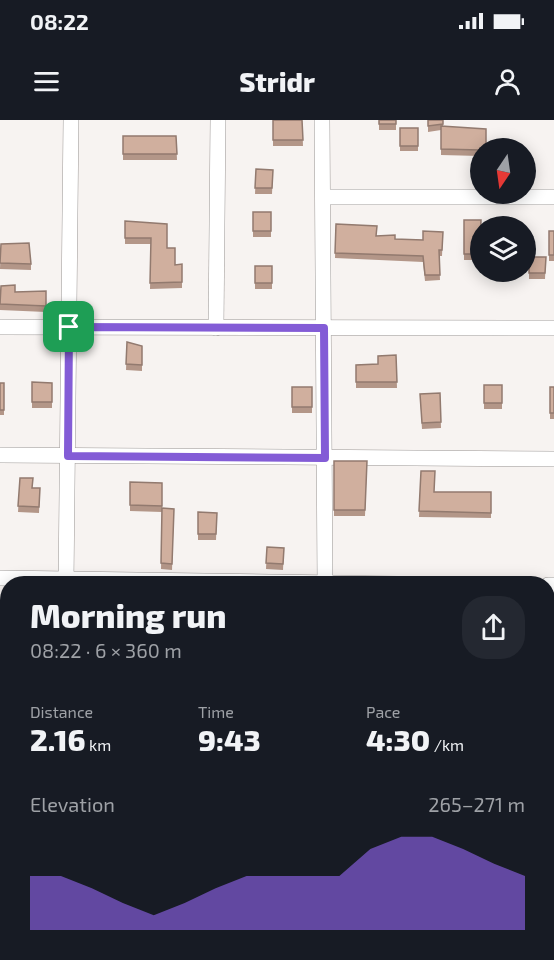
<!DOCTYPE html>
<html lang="en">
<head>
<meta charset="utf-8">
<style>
  body { margin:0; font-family:"Exo 2",sans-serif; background:#242831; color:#f1f3f6; height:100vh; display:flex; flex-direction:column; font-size:22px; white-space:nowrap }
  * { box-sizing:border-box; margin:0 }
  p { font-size:20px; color:#9ea1a6 }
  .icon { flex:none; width:33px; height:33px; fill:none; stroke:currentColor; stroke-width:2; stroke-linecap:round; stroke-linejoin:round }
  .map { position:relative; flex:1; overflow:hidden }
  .drawer { position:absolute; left:0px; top:456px; width:555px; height:384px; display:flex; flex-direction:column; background:#171b24; border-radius:24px 24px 0 0; box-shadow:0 3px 15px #0003 }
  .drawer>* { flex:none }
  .needle { width:39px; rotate:193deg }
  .fabs { position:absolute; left:470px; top:18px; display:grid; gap:12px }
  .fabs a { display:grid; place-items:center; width:66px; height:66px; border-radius:50%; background:#171b24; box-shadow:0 3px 15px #0003; font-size:30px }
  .pin { position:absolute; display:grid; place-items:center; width:51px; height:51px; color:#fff; margin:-26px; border-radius:12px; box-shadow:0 3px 9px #0006 }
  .round { display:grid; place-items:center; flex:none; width:63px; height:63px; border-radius:24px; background:#242831 }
  .summary { display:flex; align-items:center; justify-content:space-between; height:102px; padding:0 30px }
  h1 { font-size:33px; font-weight:800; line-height:45px }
  .stats { display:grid; grid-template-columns:repeat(3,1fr); gap:9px; height:102px; padding:6px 30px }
  .stats div { display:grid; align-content:center }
  .stats b { font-size:30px; font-weight:800 }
  .stats small { font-size:16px; font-weight:400 }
  .stats p { font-size:16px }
  .chart { height:168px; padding:12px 30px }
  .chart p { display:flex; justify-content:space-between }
  .chart svg { width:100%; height:108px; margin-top:6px; fill:#835cd6; opacity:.7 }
  .status { display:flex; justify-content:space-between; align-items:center; height:42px; padding:0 30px; background:#171b24; direction:ltr }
  .status svg { height:16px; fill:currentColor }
  header { display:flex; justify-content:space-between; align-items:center; height:78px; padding:0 30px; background:#171b24; font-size:27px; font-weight:800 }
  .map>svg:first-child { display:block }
</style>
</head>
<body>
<div class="status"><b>08:22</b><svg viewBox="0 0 49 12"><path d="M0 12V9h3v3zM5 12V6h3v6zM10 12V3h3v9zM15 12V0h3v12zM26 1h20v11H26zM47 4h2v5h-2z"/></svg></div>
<header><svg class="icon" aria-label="menu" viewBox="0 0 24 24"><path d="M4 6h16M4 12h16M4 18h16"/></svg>Stridr<svg class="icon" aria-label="person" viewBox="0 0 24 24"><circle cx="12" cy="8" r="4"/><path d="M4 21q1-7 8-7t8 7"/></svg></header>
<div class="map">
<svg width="554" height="840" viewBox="0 0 554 840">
  <rect width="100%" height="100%" fill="#f7f3f1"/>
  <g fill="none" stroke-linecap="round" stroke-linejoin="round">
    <defs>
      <g id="minor">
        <polyline points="322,0 325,464"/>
        <polyline points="323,77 554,77"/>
        <polyline points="0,207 554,208"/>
        <polyline points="216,208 218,0"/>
        <polyline points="0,335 554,339"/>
        <polyline points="0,458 398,464"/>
        <polyline points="66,464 71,0"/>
        <polyline points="548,465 554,465"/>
        <polyline points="0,565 8,566"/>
        <polyline points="61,840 62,832"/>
      </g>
    </defs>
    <!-- minor casing -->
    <use href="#minor" stroke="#9c9896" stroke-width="16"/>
    <!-- minor -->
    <use href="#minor" stroke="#fff" stroke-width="15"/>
  </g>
  <!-- wall -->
  <g fill="#b39688">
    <polygon points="273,0 302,0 303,26 273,26"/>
    <rect x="379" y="0" width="17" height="10"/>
    <polygon points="428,0 443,0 443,7 480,28 480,36 441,35 441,10 428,12"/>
    <rect x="400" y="8" width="18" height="23"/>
    <polygon points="123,16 176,16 177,40 123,40"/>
    <polygon points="256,49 273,50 272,74 255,74"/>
    <rect x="253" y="92" width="18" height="25"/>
    <polygon points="464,100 480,106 480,140 464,140"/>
    <polygon points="125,101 167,128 175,145 182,144 182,168 150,169 151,124 125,124"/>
    <polygon points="336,104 377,116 395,119 423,120 443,112 442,136 439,136 440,160 425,161 423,142 335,138"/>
    <rect x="549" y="111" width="5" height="30"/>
    <polygon points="1,124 31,144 31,150 0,149"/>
    <polygon points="529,137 546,137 545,159 529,159"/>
    <rect x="255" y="146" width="17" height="23"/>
    <polygon points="46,171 46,192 0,190 0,180 15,172"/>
    <polygon points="127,222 142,226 142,251 126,250"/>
    <polygon points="396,235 397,268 356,268 356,245 378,244"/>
    <polygon points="32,262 52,263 52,288 32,288"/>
    <rect x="0" y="263" width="4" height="32"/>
    <rect x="484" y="265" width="18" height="24"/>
    <rect x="292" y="267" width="20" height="26"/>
    <rect x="550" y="267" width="4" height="32"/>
    <polygon points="440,273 441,308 422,309 420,274"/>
    <polygon points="334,341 367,341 365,396 334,396"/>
    <polygon points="421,351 434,372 491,372 491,398 419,397"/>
    <polygon points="20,358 33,368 40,368 39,393 18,392"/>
    <polygon points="130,362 162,363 162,392 130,391"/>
    <polygon points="162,388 174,389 172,450 161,449"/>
    <polygon points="198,392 217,393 216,420 198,420"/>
    <polygon points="267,427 284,428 283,450 266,449"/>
  </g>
  <!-- building -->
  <g fill="#d0af9e" stroke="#927a6f" stroke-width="1.5">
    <polygon points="273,0 302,0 303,20 273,20"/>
    <rect x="379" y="0" width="17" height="4"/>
    <polygon points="428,0 443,0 443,4 428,6"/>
    <polygon points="441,6 486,9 486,28 480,28 480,30 441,29"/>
    <rect x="400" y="8" width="18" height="18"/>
    <polygon points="123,16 176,16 177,34 123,34"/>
    <polygon points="256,49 273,50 272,68 255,68"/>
    <rect x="253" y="92" width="18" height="19"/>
    <polygon points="464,100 481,100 480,134 464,134"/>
    <polygon points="125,101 167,104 167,128 175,128 175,145 182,144 182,162 150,163 151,118 125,118"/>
    <polygon points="336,104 377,106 376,116 395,115 395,119 423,120 423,111 443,112 442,130 439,130 440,155 425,155 423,136 335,133"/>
    <rect x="549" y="111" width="5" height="24"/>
    <polygon points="29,123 31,144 0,143 1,124"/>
    <polygon points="529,137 546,137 545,153 529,153"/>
    <rect x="255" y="146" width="17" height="17"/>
    <polygon points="15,165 15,172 46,171 46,186 0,184 1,166"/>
    <polygon points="127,222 142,226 142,245 126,244"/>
    <polygon points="396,235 397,262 356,262 356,245 378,244 378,236"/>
    <polygon points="32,262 52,263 52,282 32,282"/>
    <rect x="0" y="263" width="4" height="27"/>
    <rect x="484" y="265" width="18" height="18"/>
    <rect x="292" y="267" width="20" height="20"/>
    <rect x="550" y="267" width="4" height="26"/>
    <polygon points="440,273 441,302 422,303 420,274"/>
    <polygon points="334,341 367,341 365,390 334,390"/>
    <polygon points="421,351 435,351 434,372 491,372 491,393 419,391"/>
    <polygon points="20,358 33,358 32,368 40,368 39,387 18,386"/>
    <polygon points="130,362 162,363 162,386 130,385"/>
    <polygon points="162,388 174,389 172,444 161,443"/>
    <polygon points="198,392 217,393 216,414 198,414"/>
    <polygon points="267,427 284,428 283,444 266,443"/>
  </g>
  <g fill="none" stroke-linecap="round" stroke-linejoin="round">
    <defs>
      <polygon id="route" points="69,207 324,208 325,338 68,336"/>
    </defs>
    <!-- route casing -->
    <use href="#route" stroke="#fff" stroke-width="12"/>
    <!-- route -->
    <use href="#route" stroke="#835cd6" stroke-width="8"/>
  </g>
</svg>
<div class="fabs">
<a><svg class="needle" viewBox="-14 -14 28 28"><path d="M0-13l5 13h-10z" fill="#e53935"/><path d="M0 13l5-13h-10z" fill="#9ea1a6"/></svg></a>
<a><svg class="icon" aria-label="layers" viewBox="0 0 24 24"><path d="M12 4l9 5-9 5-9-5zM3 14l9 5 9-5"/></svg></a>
</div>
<div class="pin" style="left:69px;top:207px;background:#1e9e55"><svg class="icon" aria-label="arrive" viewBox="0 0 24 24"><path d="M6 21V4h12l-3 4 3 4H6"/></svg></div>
<section class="drawer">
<div class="summary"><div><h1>Morning run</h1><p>08:22 · 6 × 360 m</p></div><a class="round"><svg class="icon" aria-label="share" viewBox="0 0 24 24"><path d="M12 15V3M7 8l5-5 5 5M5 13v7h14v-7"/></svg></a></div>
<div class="stats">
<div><p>Distance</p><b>2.16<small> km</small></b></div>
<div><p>Time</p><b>9:43</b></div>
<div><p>Pace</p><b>4:30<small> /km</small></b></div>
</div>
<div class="chart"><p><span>Elevation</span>265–271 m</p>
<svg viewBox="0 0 160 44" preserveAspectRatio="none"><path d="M0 44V22L10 22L20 27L30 33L40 38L50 33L60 27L70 22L80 22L90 22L100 22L110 11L120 6L130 6L140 11L150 17L160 22V44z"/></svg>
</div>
</section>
</div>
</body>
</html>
